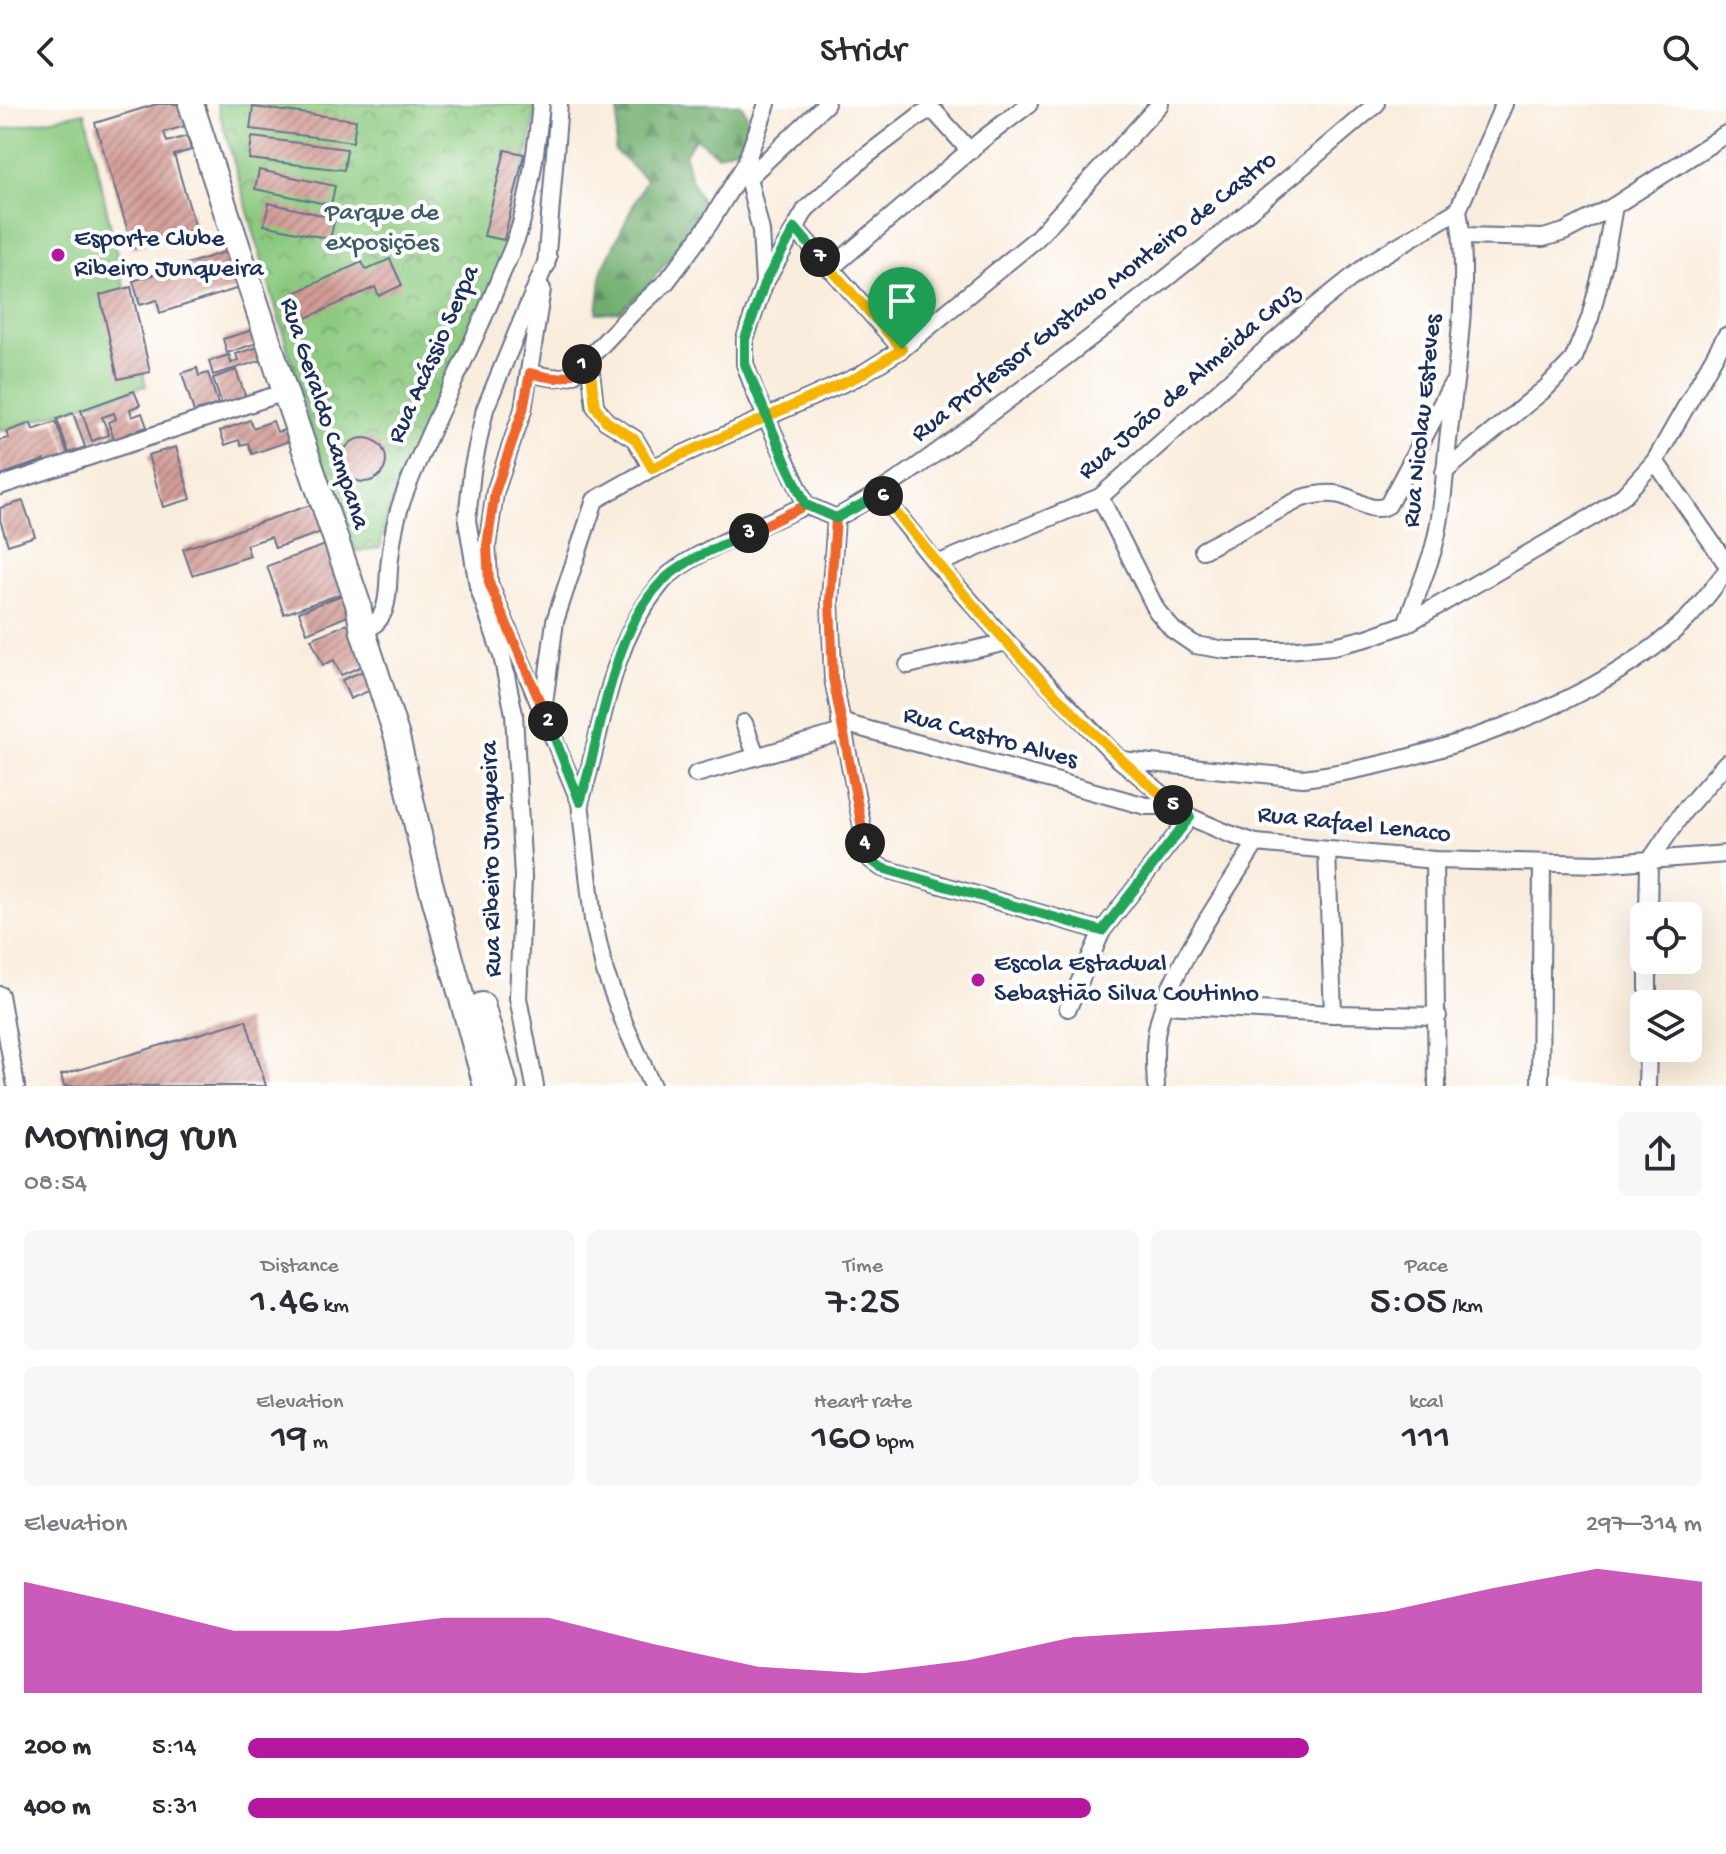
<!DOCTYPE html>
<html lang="en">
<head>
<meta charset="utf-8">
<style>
  body { margin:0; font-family:"Gochi Hand",sans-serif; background:#f7f7f7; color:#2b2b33; height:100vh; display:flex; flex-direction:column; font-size:30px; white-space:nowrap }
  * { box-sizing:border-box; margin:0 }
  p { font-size:26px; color:#7c7c81 }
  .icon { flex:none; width:44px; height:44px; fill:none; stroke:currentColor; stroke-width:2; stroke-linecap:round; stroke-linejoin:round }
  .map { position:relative; height:982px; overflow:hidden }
  .details { display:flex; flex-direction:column; background:#fff; flex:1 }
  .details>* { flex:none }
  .buttons { position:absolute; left:1630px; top:798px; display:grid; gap:16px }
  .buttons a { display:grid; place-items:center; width:72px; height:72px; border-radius:12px; background:#fff; box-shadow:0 8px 32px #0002; font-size:40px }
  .pin { position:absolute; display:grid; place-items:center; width:68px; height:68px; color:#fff; margin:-82px -34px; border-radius:50% 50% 50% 0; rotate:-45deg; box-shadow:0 0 8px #0007 }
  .pin .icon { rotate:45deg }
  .km { position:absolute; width:40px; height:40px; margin:-20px; border-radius:50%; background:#222; color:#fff; font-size:22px; line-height:40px; text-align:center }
  .round { display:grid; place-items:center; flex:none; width:84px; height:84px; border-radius:12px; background:#f7f7f7 }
  .headline { display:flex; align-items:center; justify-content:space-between; height:136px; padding:0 24px }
  h1 { font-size:44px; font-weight:600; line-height:60px }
  .metrics { display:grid; grid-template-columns:repeat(3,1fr); gap:12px; height:136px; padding:8px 24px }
  .metrics div { display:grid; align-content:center; border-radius:12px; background:#f7f7f7; text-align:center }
  .metrics b { font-size:40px; font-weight:600 }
  .metrics small { font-size:22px; font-weight:400 }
  .metrics p { font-size:22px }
  .chart { height:224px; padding:16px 24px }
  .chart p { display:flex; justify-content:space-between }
  .chart svg { width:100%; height:144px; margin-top:8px; fill:#b5179e; opacity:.7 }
  ul { padding:0 24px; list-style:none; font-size:26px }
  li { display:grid; grid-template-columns:128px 96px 1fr; align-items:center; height:60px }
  li i { height:20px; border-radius:10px; background:#b5179e }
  header { display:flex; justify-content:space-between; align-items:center; height:104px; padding:0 24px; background:#fff; font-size:36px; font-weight:600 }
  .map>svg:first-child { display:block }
</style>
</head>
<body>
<header><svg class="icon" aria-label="back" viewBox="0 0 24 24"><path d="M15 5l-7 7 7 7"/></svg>Stridr<svg class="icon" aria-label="search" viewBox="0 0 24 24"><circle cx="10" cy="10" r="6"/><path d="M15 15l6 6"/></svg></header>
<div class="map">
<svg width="1726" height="982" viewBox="0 0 1726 982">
  <defs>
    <pattern id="forest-firs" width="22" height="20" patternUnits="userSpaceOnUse" patternTransform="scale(2)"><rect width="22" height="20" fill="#71ae6e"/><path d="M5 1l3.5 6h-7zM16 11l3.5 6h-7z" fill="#5c8e5e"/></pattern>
    <pattern id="park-crowns" width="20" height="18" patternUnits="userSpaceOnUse" patternTransform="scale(2)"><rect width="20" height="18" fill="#8cca80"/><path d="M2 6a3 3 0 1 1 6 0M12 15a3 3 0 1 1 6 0" fill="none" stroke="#72a46c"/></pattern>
    <pattern id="building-hatch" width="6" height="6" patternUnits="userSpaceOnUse" patternTransform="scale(2)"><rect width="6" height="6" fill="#d39c95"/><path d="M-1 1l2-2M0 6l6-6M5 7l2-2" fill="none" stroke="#aa807d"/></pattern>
  </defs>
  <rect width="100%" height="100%" fill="#fff"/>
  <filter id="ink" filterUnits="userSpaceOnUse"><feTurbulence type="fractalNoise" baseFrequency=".0125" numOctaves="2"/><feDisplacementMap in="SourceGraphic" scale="16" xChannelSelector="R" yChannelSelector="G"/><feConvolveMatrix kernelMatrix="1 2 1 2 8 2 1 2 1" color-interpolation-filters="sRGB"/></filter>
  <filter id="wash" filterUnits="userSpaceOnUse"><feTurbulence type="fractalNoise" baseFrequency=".006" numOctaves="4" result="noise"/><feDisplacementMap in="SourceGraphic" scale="32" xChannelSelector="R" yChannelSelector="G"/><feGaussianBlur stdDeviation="1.8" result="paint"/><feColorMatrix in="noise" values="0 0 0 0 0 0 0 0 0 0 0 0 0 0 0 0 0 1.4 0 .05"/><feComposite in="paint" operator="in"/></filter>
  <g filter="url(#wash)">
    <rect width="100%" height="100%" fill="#f9eddd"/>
    <!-- grass -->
    <polygon fill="#8cca80" stroke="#547c6f" stroke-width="2" points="85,8 146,282 0,327 0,26"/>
    <!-- forest -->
    <path fill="url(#forest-firs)" stroke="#466e66" stroke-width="2" d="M619,0H740C752,15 751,24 744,41L717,51L695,34L685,51L690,72L707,109L644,186L619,208L597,209L602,166L646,75L615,47Z"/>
    <!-- park -->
    <path fill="url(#park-crowns)" stroke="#547c6f" stroke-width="2" d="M217,0H537C523,76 509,151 476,222C443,293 393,367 380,444L356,447L313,333Z"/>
    <g id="blocks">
      <!-- building -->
      <g fill="url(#building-hatch)">
        <polygon points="157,0 183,0 189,21 164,28 167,38 187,32 191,46 174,51 196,125 133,144 95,19"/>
        <polygon points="253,3 356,16 353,38 250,25"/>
        <polygon points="252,33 347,45 344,66 249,55"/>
        <polygon points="505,46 524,50 504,136 484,132"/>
        <polygon points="259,66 335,82 331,101 255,85"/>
        <polygon points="269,99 335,114 330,135 264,121"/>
        <polygon points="231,146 242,183 160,209 157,196 140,201 133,177"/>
        <polygon points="390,155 402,181 379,192 375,183 302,216 290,191 362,158 366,166"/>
        <polygon points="131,183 150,268 118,275 100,191"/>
        <polygon points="256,225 260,238 227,249 223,235"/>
        <polygon points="262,242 266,255 213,271 209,257 229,251 231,259 238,256 236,250"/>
        <polygon points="197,264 199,272 208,269 218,300 194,308 182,269"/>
        <polygon points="236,266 246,294 222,302 213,274"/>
        <polygon points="134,287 140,301 130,305 132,313 142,309 147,323 114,335 108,318 116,315 114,309 102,313 109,331 92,337 81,306"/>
        <polygon points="73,309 85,343 69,349 57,315"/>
        <polygon points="250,316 253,324 273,317 277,328 288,325 292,336 252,350 248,339 241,341 239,336 225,341 220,327"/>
        <polygon points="56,318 68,351 45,359 44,356 0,371 0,336 9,334 6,328 31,319 33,326"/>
        <circle cx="364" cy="356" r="22"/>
        <polygon points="176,343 191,395 163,403 148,351"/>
        <polygon points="23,397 35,432 8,441 0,416 0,404"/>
        <polygon points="316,399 325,427 275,444 271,433 246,441 250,452 192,471 183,445"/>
        <polygon points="331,439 349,487 284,510 267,462"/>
        <polygon points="347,489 355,509 307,529 299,508"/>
        <polygon points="354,517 372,558 341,571 334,556 323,561 311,535"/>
        <polygon points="372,563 380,582 350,595 342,576"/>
        <polygon points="246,916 266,982 64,982 61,971"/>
      </g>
    </g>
  </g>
  <g filter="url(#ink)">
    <use href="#blocks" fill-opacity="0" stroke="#69728a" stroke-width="2"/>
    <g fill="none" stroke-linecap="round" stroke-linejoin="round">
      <defs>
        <g id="street">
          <polyline points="745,61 761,127 764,179"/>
          <polyline points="749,73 826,0"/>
          <polyline points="1458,106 1504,0"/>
          <polyline points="795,124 902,245"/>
          <polyline points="1462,132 1543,134 1564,128 1614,102 1726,30"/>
          <polyline points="546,162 559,0"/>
          <polyline points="830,165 983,35 1029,0"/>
          <polyline points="589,252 595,302 606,317 635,335 652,364"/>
          <path d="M530,269C546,273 558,276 574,270L632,209L667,177L683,156L709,120L745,61L767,0"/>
          <polyline points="1655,357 1726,459"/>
          <polyline points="1444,368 1546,284 1573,256 1590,214 1604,159 1614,102"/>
          <polyline points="0,382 285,288"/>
          <polyline points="881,390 937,460 1007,538 1119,655 1190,713 1227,729 1256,739 1434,756 1599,760 1726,750"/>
          <polyline points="1100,393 1157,507 1173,526 1195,541 1226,546 1286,546 1334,542 1367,534 1406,520 1597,410 1624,391 1655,357 1726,232"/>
          <polyline points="806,401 755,288 745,260 745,235 764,180 806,105 866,52 920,11 927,7 935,8 970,47"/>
          <path d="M836,414C900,379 957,333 1016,290C1140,198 1259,101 1376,0"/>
          <polyline points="836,414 830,497 833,574 867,747 871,756 882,764 1102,827"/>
          <path d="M1203,446L1302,394C1315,391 1327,388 1340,391C1356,394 1371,411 1388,401L1451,282"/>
          <polyline points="937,460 1100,393 1301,214 1371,158 1458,106"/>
          <polyline points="489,479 487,442 495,388 523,306 542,185"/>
          <polyline points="478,482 489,479 580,698 593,816 605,868 625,921 652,982"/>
          <path d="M1406,520C1415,496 1425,471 1433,446C1443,411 1444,373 1448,337C1456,262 1471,181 1458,106"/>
          <path d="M363,528C394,513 386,483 390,454C392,435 396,412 403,394C431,318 472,247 501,171C508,155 516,138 521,120C531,81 537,40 541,0"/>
          <polyline points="908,561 1007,538"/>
          <polyline points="543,607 555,517 595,396 652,364 859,272 902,245 1036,135 1160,0"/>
          <polyline points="840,618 1146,702 1176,702"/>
          <polyline points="744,619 756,651"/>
          <path d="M1121,656L1303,674C1424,660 1599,600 1687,515C1701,501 1713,483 1726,468"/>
          <polyline points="696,670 842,628"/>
          <path d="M580,698C603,628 607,550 653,490C658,484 663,476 669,471C706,441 763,422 806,401L836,414"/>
          <polyline points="1327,747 1333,910"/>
          <polyline points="1434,756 1437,982"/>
          <polyline points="1648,812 1649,758 1683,708 1726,659"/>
          <polyline points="0,891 16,982"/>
          <polyline points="1648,900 1648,856"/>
          <polyline points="1164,901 1333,910 1438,912"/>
          <polyline points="1068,904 1102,827 1190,713"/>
          <polyline points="535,982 518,894 523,773 514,610 502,552 478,482 467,416 472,367 485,305 548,154"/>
          <path d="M1156,982C1155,966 1154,948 1156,932C1164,872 1224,791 1256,739"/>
          <polyline points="1540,982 1542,760"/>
          <polyline points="1647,982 1648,944"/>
        </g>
        <g id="secondary">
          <polyline points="191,0 285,288 358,500 363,528 397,633 429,775 486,982"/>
          <polyline points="482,901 505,982"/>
        </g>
      </defs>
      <!-- street casing -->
      <use href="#street" stroke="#69728a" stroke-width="20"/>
      <!-- secondary casing -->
      <use href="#secondary" stroke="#69728a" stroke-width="28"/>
      <!-- street -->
      <use href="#street" stroke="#fff" stroke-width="16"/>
      <!-- secondary -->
      <use href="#secondary" stroke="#fff" stroke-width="24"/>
    </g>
  </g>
  <g fill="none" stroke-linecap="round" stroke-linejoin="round" filter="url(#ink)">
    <defs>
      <polyline id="split-1" points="582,260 589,252 595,302 606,317 635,335 652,364 859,272 902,245"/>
      <path id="split-2" d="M548,617L489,479L487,442L495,388L523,306L530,269C551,275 567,279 582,260"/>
      <path id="split-3" d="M548,617L580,698C602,630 612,520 668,472C692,452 721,442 749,429"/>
      <polyline id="split-4" points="749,429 806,401 836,414 830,497 833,574 865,739"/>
      <polyline id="split-5" points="865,739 871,756 882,764 1102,827 1190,713 1173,701"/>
      <path id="split-6" d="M883,392C971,502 1065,610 1173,701"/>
      <polyline id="split-7" points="820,153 795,124 764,180 745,235 745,260 786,359 806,401 836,414 881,390 883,392"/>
      <polyline id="split-8" points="820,153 902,245"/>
    </defs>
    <!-- split-1 casing -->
    <use href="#split-1" stroke="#fff" stroke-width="16"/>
    <!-- split-2 casing -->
    <use href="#split-2" stroke="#fff" stroke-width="16"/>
    <!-- split-3 casing -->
    <use href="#split-3" stroke="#fff" stroke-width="16"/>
    <!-- split-4 casing -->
    <use href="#split-4" stroke="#fff" stroke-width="16"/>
    <!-- split-5 casing -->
    <use href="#split-5" stroke="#fff" stroke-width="16"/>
    <!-- split-6 casing -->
    <use href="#split-6" stroke="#fff" stroke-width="16"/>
    <!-- split-7 casing -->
    <use href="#split-7" stroke="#fff" stroke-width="16"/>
    <!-- split-8 casing -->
    <use href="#split-8" stroke="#fff" stroke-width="16"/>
    <!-- split-1 -->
    <use href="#split-1" stroke="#f5b400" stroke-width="10"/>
    <!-- split-2 -->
    <use href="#split-2" stroke="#f0652b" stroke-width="10"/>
    <!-- split-3 -->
    <use href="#split-3" stroke="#22a559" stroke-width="10"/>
    <!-- split-4 -->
    <use href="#split-4" stroke="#f0652b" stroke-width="10"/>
    <!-- split-5 -->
    <use href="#split-5" stroke="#22a559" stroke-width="10"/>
    <!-- split-6 -->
    <use href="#split-6" stroke="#f5b400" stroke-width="10"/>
    <!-- split-7 -->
    <use href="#split-7" stroke="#22a559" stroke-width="10"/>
    <!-- split-8 -->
    <use href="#split-8" stroke="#f5b400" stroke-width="10"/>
  </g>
  <!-- markers -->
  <g fill="#b5179e" stroke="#fff" stroke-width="3">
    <circle cx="58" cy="151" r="8"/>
    <circle cx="978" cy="876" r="8"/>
  </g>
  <g text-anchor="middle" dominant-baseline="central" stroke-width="8" stroke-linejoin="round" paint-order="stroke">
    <!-- park labels -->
    <g font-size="26" fill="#3d5e68" stroke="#fff">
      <text x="382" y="110">Parque de<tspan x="382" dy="30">exposições</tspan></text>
    </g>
    <!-- poi labels -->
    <g font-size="26" fill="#1b2f5e" stroke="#fff" text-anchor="start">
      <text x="74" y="136">Esporte Clube<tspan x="74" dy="30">Ribeiro Junqueira</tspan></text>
      <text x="994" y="861">Escola Estadual<tspan x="994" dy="30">Sebastião Silva Coutinho</tspan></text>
    </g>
    <!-- street labels -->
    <g font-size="26" fill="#1b2f5e" stroke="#fff">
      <text transform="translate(1095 194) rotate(-38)">Rua Professor Gustavo Monteiro de Castro</text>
      <text transform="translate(435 251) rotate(-66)">Rua Acássio Serpa</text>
      <text transform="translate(1190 279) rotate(-41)">Rua João de Almeida Cruz</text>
      <text transform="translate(323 310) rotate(72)">Rua Geraldo Campana</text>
      <text transform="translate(1424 317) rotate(-84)">Rua Nicolau Esteves</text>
      <text transform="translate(990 635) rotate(15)">Rua Castro Alves</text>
      <text transform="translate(1354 722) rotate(6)">Rua Rafael Lenaco</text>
      <text transform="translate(493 755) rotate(-91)">Rua Ribeiro Junqueira</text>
    </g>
  </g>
</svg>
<div class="buttons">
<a><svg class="icon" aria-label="locate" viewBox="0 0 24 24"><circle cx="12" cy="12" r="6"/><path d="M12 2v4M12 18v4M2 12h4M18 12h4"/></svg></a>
<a><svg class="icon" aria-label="layers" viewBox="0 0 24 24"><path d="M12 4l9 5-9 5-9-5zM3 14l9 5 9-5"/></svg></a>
</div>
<div class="pin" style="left:902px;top:245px;background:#1e9e55"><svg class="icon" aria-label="arrive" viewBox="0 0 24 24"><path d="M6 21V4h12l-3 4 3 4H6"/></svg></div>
<b class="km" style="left:582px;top:260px">1</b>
<b class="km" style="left:548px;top:617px">2</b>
<b class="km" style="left:749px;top:429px">3</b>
<b class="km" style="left:865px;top:739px">4</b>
<b class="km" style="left:1173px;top:701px">5</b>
<b class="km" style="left:883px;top:392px">6</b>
<b class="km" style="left:820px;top:153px">7</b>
</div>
<section class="details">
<div class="headline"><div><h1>Morning run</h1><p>08:54</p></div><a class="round"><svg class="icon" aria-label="share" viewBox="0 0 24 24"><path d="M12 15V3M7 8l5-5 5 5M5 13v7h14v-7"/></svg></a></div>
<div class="metrics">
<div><p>Distance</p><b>1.46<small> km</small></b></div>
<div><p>Time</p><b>7:25</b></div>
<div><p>Pace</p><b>5:05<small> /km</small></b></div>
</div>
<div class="metrics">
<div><p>Elevation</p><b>19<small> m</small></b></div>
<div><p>Heart rate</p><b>160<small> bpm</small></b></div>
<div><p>kcal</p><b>111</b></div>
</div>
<div class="chart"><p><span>Elevation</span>297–314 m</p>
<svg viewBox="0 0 160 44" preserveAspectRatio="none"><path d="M0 44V10L10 17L20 25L30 25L40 21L50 21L60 29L70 36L80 38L90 34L100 27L110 25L120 23L130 19L140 12L150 6L160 10V44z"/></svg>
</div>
<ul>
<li><b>200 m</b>5:14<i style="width:73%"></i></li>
<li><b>400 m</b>5:31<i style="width:58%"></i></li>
</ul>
</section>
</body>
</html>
